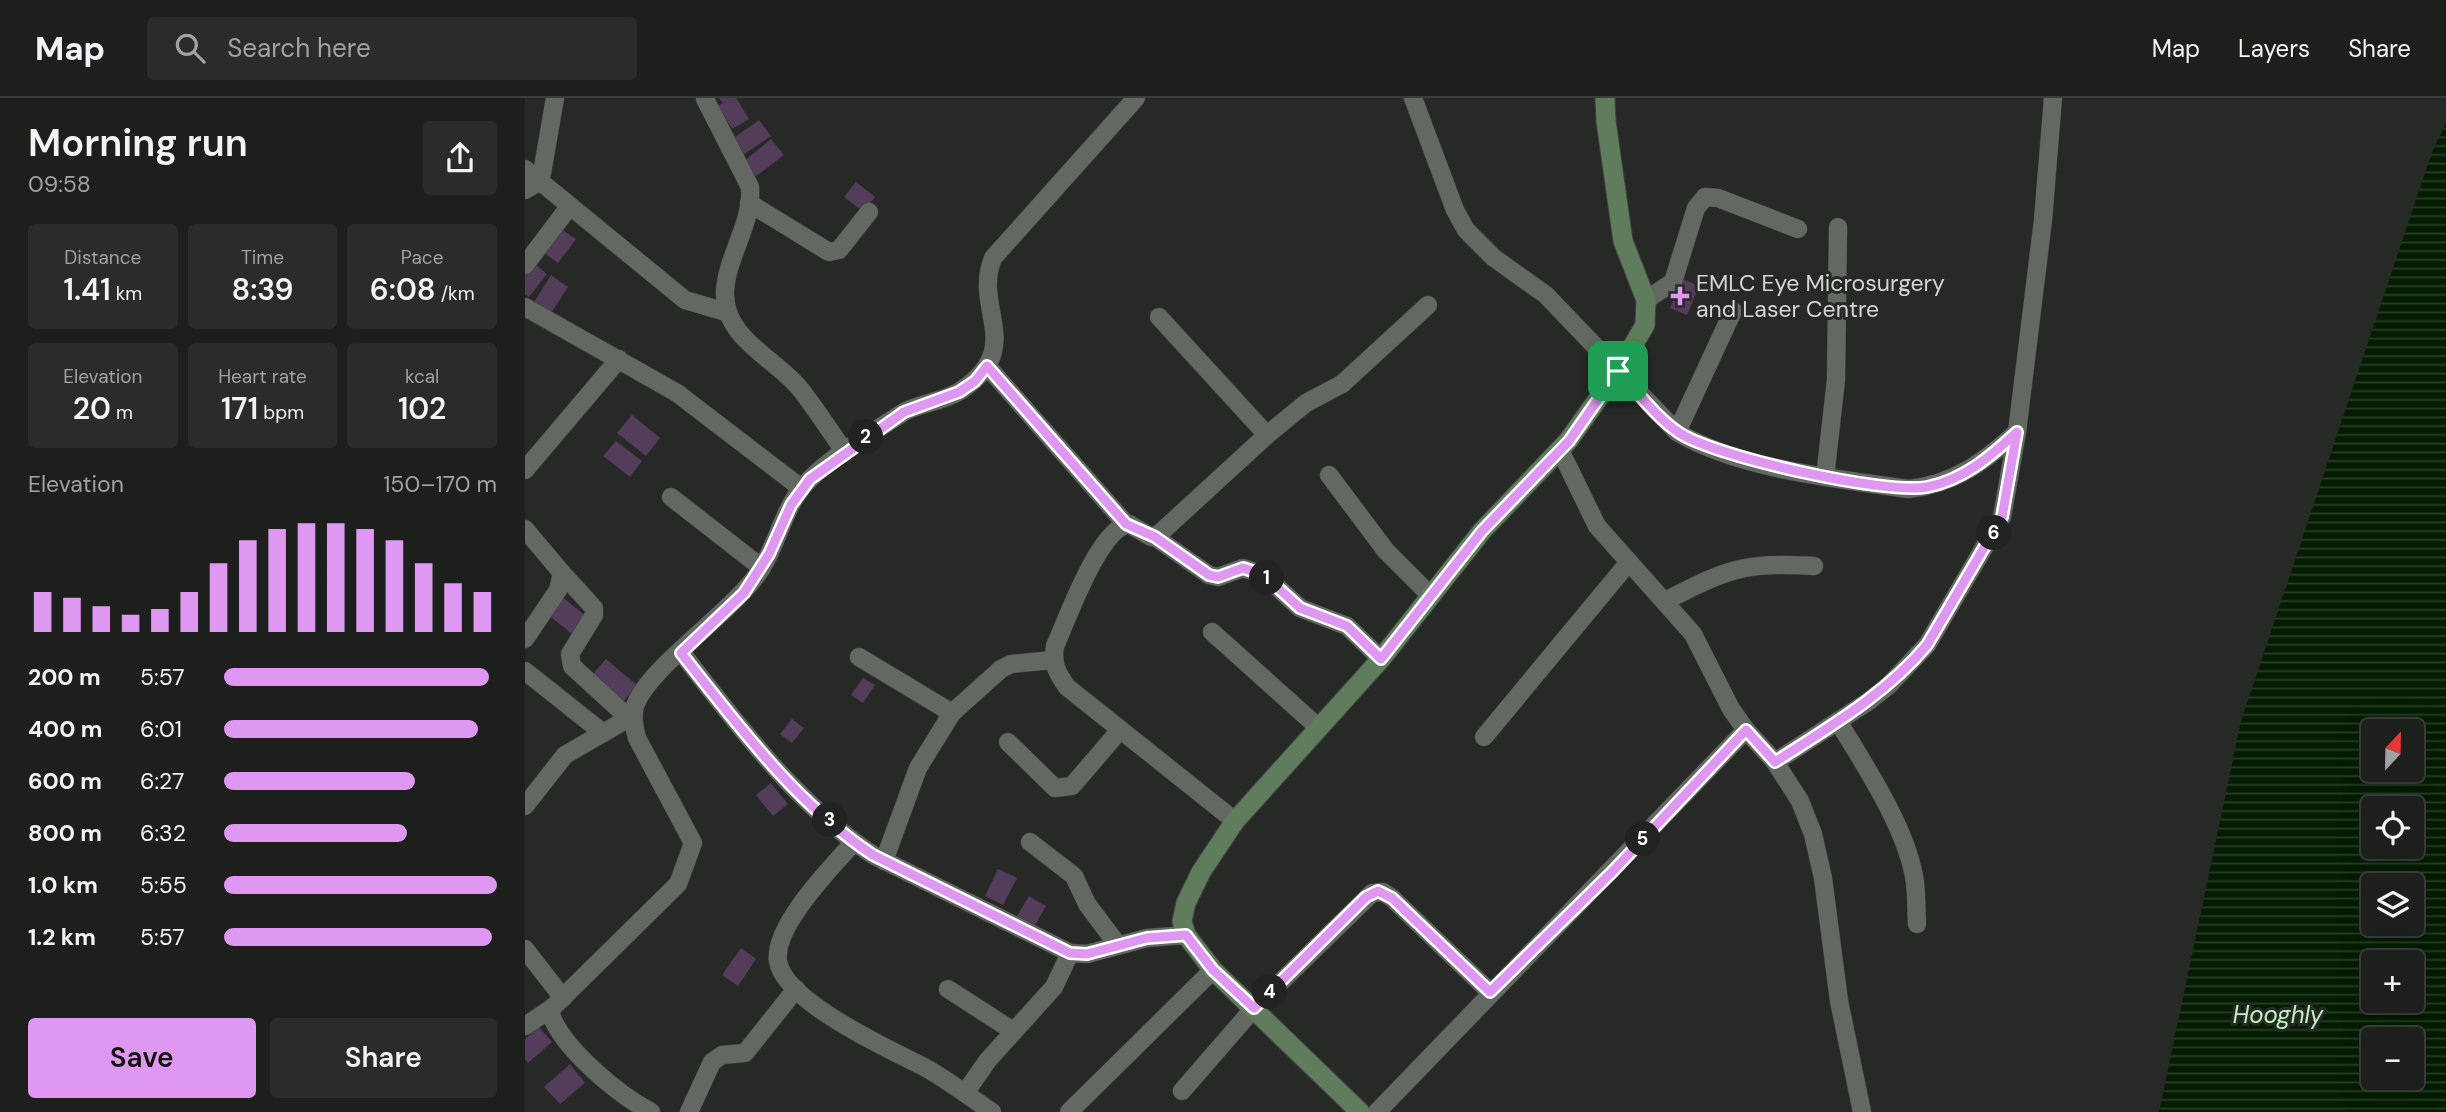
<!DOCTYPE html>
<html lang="en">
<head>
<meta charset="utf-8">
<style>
  body { margin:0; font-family:"DM Sans",sans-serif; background:#292c29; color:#f1f3f6; height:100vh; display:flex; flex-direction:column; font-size:26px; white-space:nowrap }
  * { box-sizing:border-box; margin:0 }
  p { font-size:23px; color:#a0a2a3 }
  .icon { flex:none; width:38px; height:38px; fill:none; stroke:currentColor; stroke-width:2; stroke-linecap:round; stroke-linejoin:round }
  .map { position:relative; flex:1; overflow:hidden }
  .panel { display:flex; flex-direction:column; background:#1c1f1c; width:525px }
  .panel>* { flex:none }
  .needle { width:46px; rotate:22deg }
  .buttons { position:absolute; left:1836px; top:621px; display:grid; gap:14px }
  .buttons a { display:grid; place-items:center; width:63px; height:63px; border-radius:7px; background:#1c1f1c; box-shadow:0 7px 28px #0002,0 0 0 2px #3a3d3b; font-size:35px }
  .pin { position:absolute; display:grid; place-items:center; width:60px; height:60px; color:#fff; margin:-30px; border-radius:14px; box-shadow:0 4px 10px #0006 }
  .km { position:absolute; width:35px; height:35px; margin:-18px; border-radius:50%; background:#222; color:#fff; font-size:19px; line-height:35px; text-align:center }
  .round { display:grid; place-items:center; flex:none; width:74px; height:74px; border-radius:7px; background:#292c29 }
  .head { display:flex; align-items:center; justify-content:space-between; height:119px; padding:0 28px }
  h1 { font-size:38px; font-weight:600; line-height:52px }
  .metrics { display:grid; grid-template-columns:repeat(3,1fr); gap:10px; height:119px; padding:7px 28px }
  .metrics div { display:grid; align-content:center; border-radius:7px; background:#292c29; text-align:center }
  .metrics b { font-size:30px; font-weight:600 }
  .metrics small { font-size:19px; font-weight:400 }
  .metrics p { font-size:19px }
  .chart { height:196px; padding:14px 28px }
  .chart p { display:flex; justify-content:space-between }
  .chart svg { width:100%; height:126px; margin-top:7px; stroke:#df98f1; stroke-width:6 }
  .action { display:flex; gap:14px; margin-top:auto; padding:14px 28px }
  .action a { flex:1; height:80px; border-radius:7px; background:#df98f1; color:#111; font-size:28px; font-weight:600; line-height:80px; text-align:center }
  .action a+a { background:#292c29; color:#f1f3f6 }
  ul { padding:0 28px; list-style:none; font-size:23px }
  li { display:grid; grid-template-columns:112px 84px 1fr; align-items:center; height:52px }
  li i { height:18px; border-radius:9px; background:#df98f1 }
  header { display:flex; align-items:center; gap:42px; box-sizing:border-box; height:98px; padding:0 35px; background:#1c1f1c; border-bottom:2px solid #3a3d3b }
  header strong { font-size:33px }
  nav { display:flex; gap:38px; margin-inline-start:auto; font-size:24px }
  .search { width:490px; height:63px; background:#292c29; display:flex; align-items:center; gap:18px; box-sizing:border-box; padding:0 24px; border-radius:7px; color:#a0a2a3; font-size:26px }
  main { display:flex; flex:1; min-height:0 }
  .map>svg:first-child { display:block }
</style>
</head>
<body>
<header>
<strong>Map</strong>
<div class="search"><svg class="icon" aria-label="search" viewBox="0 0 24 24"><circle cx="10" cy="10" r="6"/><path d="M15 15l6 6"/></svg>Search here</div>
<nav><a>Map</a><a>Layers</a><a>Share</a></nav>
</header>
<main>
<section class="panel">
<div class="head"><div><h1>Morning run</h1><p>09:58</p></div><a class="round"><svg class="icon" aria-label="share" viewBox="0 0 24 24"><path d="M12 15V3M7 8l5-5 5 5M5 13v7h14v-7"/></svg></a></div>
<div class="metrics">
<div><p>Distance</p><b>1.41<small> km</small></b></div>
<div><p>Time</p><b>8:39</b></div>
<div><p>Pace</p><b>6:08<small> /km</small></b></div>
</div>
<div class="metrics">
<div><p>Elevation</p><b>20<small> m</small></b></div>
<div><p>Heart rate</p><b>171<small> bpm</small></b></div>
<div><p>kcal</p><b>102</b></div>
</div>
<div class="chart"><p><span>Elevation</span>150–170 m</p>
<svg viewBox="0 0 160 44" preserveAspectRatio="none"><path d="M5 44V30M15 44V32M25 44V35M35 44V38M45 44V36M55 44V30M65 44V20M75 44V12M85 44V8M95 44V6M105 44V6M115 44V8M125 44V12M135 44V20M145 44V27M155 44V30"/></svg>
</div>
<ul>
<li><b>200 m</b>5:57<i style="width:97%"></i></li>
<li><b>400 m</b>6:01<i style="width:93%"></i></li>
<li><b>600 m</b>6:27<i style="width:70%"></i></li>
<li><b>800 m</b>6:32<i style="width:67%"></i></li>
<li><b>1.0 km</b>5:55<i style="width:100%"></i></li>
<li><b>1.2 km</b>5:57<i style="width:98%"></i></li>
</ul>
<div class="action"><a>Save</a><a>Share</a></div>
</section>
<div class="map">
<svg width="1921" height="1014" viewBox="0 0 1921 1014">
  <defs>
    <pattern id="water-rules" width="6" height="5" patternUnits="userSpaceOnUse" patternTransform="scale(1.75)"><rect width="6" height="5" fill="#041d02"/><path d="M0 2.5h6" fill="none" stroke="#283d26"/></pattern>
  </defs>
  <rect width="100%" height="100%" fill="#262925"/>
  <!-- water -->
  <path fill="url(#water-rules)" fill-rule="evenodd" d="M1921,25V1014H1634L1716,623L1907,54ZM1848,634H1886V672H1848ZM1848,710H1886V749H1848ZM1848,788H1886V826H1848ZM1848,864H1886V903H1848ZM1848,942H1886V980H1848Z"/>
  <!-- building -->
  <g fill="#543c5b">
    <polygon points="194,0 211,0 224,21 207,31 193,8 198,5"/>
    <polygon points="234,22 246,38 218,57 206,42"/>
    <polygon points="246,41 259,57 230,79 218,64"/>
    <polygon points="331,84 350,99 339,114 319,99"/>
    <polygon points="35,130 51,141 33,165 18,154"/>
    <polygon points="9,165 22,176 4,199 0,196 0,176"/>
    <polygon points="26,177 43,189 26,215 9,204"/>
    <polygon points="1157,181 1174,188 1162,217 1145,210"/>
    <polygon points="107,317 135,340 121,358 92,335"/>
    <polygon points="91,343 117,363 105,379 78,358"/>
    <polygon points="36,498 62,519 48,537 21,515"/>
    <polygon points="81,561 112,587 98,604 67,577"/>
    <polygon points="338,580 350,587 338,605 326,597"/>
    <polygon points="267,621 279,630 267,645 255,636"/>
    <polygon points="246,685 263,706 248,718 231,697"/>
    <polygon points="473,771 492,780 478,807 460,798"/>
    <polygon points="504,798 521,808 506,834 489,823"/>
    <polygon points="216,850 231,861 213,888 197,877"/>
    <polygon points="14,929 27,944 3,965 0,961 0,941"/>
    <polygon points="45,966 60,985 35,1006 19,989"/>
  </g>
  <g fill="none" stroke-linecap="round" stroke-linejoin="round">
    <defs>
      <g id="minor">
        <path d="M888,0L930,112L941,132L969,160L1021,197L1152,334C1213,371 1313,381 1384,391C1429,386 1459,364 1492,334L1518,122L1528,0"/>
        <path d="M180,1L225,89C228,125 202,158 200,193C198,241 251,260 276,292C291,311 305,333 319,353"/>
        <polyline points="0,71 160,202 201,214"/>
        <polyline points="0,92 14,84 17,75 30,0"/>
        <polyline points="224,105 304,154 314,152 344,114"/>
        <polyline points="0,167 44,109"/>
        <polyline points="1121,202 1148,184 1171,110 1180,99 1193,100 1273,131"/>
        <polyline points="0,209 152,295 276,390"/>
        <polyline points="634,219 742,337"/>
        <polyline points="462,268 601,426"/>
        <polyline points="1152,334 1208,213"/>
        <polyline points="1035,352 1072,428 1168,536 1206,611 1221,632 1250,664 1275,703 1288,736 1298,780 1314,903 1337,1014"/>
        <polyline points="0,372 94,261"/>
        <polyline points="804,377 861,453 906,498"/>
        <polyline points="1300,379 1311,282 1313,129"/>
        <polyline points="146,399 237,470"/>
        <polyline points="0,431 37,475 33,492 0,541"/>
        <polyline points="630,439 684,477 693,479 718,470 739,477 775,510 822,528 856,561"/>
        <polyline points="37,475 69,510 69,517 45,556 47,568 108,624"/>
        <path d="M1140,503C1203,471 1217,464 1289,468"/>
        <polyline points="687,534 794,630"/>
        <path d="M156,554C213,627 270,705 348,757L545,855L562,856L622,840L661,837"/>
        <polyline points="334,559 427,615"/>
        <polyline points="0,573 78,635"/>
        <path d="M1313,623C1340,668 1379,726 1389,778C1392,793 1391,811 1392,826"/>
        <polyline points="959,639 1104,464"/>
        <polyline points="483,644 530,690 547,688 595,632"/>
        <polyline points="1250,664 1344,603 1364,587 1402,547 1477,419 1492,334"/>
        <polyline points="0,708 40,657 104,620"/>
        <path d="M710,723L542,589C532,575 527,566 530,548C542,522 574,430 604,426L626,439L634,436L742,337L781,305L817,286L903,207"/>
        <path d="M329,744C307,769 248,828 253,863C259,904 366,952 401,970C424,983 445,999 467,1014"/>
        <polyline points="505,744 549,778 562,806 592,846"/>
        <polyline points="359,763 393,670 427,615 476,571 486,566 528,562"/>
        <polyline points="0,851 38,900"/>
        <polyline points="423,891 488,933"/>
        <polyline points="0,928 27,910"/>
        <polyline points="657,993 729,910 847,795 858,794 867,800 965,894"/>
        <polyline points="440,995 463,962 529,889 545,855"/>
        <path d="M126,1014C94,997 39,952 26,917L27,910L153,786L168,745L112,640C109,629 107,619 110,608C123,569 209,514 236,471C254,443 259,406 284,382C311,355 347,335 379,314C397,304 418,304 435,293C502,249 447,212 468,160L611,0"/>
        <polyline points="164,1014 187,964 197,957 220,955 271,891"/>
        <polyline points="544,1014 688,872"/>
        <polyline points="852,1014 1221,632"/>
      </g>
      <polyline id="secondary" points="835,1014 688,872 661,837 657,823 661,805 676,774 710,723 856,561 957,433 1043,343 1093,273 1120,227 1121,202 1098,143 1081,23 1080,0"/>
    </defs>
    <!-- minor casing -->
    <use href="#minor" stroke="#424541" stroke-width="19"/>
    <!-- secondary casing -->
    <use href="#secondary" stroke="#424541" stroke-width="21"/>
    <!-- minor -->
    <use href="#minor" stroke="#636863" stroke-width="18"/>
    <!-- secondary -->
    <use href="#secondary" stroke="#5f7c5c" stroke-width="19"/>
  </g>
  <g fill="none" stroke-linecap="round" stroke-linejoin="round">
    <defs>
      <path id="route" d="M462,268L601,426L630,439L684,477L693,479L718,470L739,477L775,510L822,528L856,561L957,433L1044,343L1093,273C1112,293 1130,318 1153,334C1186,358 1361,397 1402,389C1438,382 1465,359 1492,334L1477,419L1402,547C1360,597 1304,629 1250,664L1221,632L1088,773L965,894L867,800L853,793L841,799L729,910L688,872L661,837L622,840L562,856L545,855L348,757C270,705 213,627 156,555L219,495L244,456L266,407L285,381L379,314L434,294L450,283Z"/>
    </defs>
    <!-- route casing -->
    <use href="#route" stroke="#fff" stroke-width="14"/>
    <!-- route -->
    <use href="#route" stroke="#df98f1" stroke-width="9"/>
  </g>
  <!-- markers -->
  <path fill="#df98f1" stroke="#262925" stroke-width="2.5" d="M1151.5 187.5h7v7h7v7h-7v7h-7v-7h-7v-7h7z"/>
  <g text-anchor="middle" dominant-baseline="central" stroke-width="6" stroke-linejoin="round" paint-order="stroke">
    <!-- poi labels -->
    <g font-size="23" fill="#d4d6d3" stroke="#262925" text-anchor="start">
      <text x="1171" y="185">EMLC Eye Microsurgery<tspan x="1171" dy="26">and Laser Centre</tspan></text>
    </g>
    <!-- water labels -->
    <g font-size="24" font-style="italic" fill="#c2f4bc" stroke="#262925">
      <text x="1753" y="916">Hooghly</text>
    </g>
  </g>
</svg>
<div class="buttons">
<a><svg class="needle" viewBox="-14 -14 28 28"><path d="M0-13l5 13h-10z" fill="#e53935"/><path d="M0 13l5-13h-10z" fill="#a0a2a3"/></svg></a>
<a><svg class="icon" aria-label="locate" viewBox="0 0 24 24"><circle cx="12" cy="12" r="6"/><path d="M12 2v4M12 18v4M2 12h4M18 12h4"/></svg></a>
<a><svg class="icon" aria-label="layers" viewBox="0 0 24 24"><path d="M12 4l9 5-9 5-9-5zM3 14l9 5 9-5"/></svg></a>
<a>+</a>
<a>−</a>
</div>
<div class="pin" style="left:1093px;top:273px;background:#1e9e55"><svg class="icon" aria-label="arrive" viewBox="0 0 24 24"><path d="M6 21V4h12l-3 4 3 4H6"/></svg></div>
<b class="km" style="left:742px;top:480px">1</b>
<b class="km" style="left:341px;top:339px">2</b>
<b class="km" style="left:305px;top:722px">3</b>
<b class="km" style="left:745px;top:894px">4</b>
<b class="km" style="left:1118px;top:741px">5</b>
<b class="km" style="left:1469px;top:435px">6</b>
</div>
</main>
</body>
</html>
